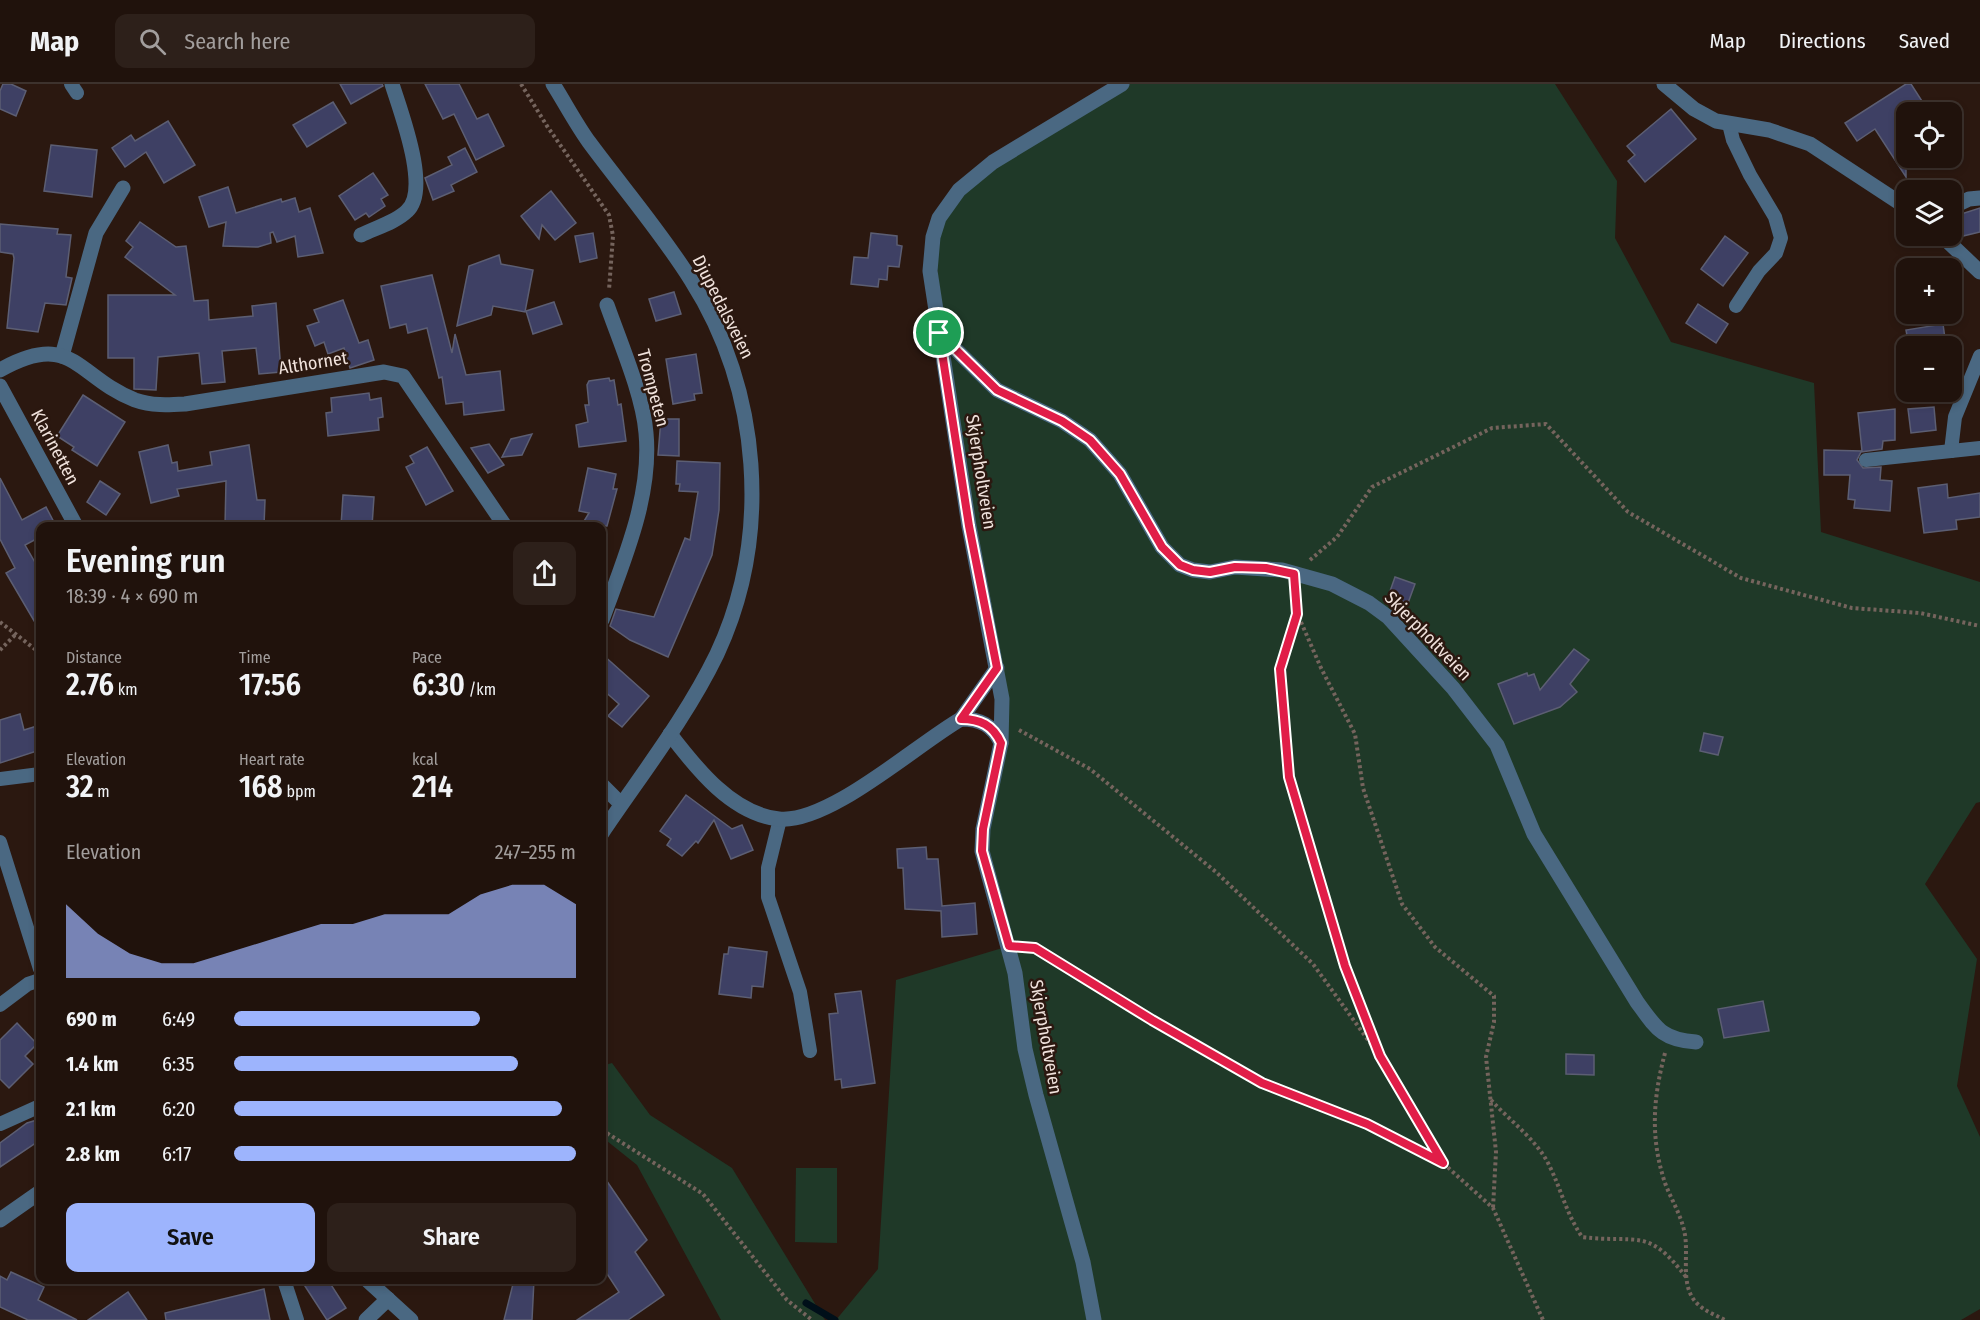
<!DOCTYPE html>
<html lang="en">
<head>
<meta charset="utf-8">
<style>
  body { margin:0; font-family:"Fira Sans Condensed",sans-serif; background:#2d201a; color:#f1f3f6; height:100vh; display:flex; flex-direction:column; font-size:22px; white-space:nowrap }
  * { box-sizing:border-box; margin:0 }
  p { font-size:20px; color:#a29e9d }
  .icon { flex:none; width:33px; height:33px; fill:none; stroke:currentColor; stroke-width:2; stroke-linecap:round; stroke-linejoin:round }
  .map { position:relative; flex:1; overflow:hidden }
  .drawer { position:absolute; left:36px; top:438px; width:570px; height:762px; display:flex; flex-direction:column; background:#20120c; border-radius:12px; box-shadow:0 3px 9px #0003,0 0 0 2px #3d322d }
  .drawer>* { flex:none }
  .controls { position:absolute; left:1896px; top:18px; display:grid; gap:12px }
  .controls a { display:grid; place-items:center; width:66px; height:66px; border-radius:12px; background:#20120c; box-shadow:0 3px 9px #0003,0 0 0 2px #3d322d; font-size:30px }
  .pin { position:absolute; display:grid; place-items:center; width:51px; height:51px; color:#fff; margin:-26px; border:3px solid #fff; border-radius:50%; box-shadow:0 2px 6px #0007 }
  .round { display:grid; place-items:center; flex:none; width:63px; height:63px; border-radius:12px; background:#2d201a }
  .headline { display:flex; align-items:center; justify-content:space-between; height:102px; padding:0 30px }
  h1 { font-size:33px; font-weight:600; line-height:45px }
  .figures { display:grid; grid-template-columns:repeat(3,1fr); gap:9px; height:102px; padding:6px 30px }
  .figures div { display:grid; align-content:center }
  .figures b { font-size:30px; font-weight:600 }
  .figures small { font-size:16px; font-weight:400 }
  .figures p { font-size:16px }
  .chart { height:168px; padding:12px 30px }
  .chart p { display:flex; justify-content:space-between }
  .chart svg { width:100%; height:108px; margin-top:6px; fill:#9db4fd; opacity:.7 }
  .cta { display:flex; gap:12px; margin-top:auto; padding:12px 30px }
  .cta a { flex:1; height:69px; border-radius:12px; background:#9db4fd; color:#111; font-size:24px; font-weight:600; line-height:69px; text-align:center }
  .cta a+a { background:#2d201a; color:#f1f3f6 }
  ul { padding:0 30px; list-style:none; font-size:20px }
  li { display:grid; grid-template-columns:96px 72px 1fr; align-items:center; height:45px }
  li i { height:15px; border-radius:8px; background:#9db4fd }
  header { display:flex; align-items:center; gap:36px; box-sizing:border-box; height:84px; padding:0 30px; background:#20120c; border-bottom:2px solid #3d322d }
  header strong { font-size:28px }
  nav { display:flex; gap:33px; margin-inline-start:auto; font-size:21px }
  .search { width:420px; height:54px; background:#2d201a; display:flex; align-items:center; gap:15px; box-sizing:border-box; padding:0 21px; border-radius:12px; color:#a29e9d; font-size:22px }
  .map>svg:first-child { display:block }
</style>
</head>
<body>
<header>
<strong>Map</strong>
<div class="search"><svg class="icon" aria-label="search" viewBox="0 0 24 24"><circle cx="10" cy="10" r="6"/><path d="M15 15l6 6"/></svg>Search here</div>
<nav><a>Map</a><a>Directions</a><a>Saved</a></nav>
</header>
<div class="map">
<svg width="1980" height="1236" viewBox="0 0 1980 1236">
  <rect width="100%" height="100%" fill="#2b1810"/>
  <!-- green -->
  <g fill="#1f3928">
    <polygon points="1123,0 1555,0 1617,97 1615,154 1671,258 1814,299 1821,448 1980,498 1980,718 1976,719 1925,800 1977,875 1957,1002 1980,1053 1980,1225 1961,1236 836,1236 878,1185 896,896 1009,862 984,781 997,684 1001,591 968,446 933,150 964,98"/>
    <polygon points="612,979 650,1031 732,1084 825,1236 721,1236 637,1081 602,1053 602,1000 605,981"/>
    <polygon points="796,1084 837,1084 837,1159 795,1158"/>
  </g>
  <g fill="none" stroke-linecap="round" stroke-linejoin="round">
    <!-- stream -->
    <polyline stroke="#000f19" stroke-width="7" points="806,1219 835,1236"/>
  </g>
  <!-- building -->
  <g fill="#3e4064" stroke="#5c5e73" stroke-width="1.5">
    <polygon points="3,0 11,0 26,7 16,32 0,25 0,7"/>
    <polygon points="340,0 382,0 383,2 351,20"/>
    <polygon points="425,0 459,0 477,35 488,30 504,62 476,76 454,30 443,35"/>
    <polygon points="1906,0 1911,0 1929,28 1906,28 1906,93 1875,45 1857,57 1845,39"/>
    <polygon points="333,18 346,39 307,63 293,41"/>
    <polygon points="1671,25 1696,55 1645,98 1628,77 1635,71 1627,62"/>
    <polygon points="168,37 195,81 164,99 146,68 125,83 112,64 131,51 135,57"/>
    <polygon points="51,61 97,66 92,113 44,107"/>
    <polygon points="465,64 477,88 451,101 454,107 433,116 425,94 452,81 448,73"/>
    <polygon points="373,89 388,111 381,115 385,122 369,133 366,129 355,136 339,112"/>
    <polygon points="228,103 236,129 281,115 282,118 295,114 299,128 310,124 323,169 298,173 295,152 277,158 273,148 270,149 271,159 258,163 223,162 226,138 209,143 199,113"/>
    <polygon points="551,107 576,139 555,156 542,141 539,155 521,132"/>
    <polygon points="1980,124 1980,148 1963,152 1958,131"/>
    <polygon points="140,138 176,163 186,162 194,217 208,216 209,236 253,232 252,222 276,219 281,288 259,290 256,264 222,267 225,298 202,300 199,269 158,273 156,306 134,305 134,274 108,274 108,211 175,211 125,173 133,163 126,157"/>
    <polygon points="0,140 58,145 57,150 71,151 66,193 72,194 66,221 45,219 38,248 7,244 14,174 13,170 0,168"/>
    <polygon points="593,149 597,174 580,178 575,152"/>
    <polygon points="871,149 897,152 897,161 902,162 899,183 888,182 887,196 879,195 878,203 851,200 854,173 868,174"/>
    <polygon points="1725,152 1748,169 1723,202 1701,185"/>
    <polygon points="499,171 501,180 533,186 525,228 493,222 491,231 457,242 469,182"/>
    <polygon points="432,191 452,269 455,250 466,291 500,287 504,326 464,331 463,318 446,320 442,293 439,294 427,244 408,249 406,240 390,244 381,202"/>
    <polygon points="674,208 681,230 656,237 649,215"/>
    <polygon points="343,216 359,259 368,256 374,276 350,284 344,264 328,270 324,258 315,262 307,242 319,238 314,226"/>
    <polygon points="554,218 562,240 533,250 526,227"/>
    <polygon points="1698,220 1728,240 1716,259 1686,239"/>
    <polygon points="1943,240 1946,262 1909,262 1906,246"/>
    <polygon points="696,270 702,309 694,310 695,316 673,320 666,275"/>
    <polygon points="609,294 610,297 614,296 618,321 621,320 626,357 579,363 576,341 588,338 585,321 589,321 587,301 589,297"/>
    <polygon points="369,309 370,316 381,314 383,333 378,334 379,346 328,352 326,329 332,328 331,314"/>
    <polygon points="83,311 125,338 97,382 72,366 74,363 57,352"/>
    <polygon points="1934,323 1936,346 1911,349 1908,325"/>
    <polygon points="1895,325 1895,356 1883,357 1882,365 1861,368 1857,376 1863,384 1881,383 1880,396 1892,397 1890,427 1854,424 1855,416 1848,415 1850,391 1824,391 1824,366 1862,367 1858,329"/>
    <polygon points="661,335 679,335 679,372 658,371"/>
    <polygon points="532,350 522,371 502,373 511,355"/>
    <polygon points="489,360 504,381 488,389 471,364"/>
    <polygon points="168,361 172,379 177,378 178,387 212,381 210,368 249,361 257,416 265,416 264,442 225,442 226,397 177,405 179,412 151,419 139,368"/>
    <polygon points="427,363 453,407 426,421 406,383 414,379 410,372"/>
    <polygon points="677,377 720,379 719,426 712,471 668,573 630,556 610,542 616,525 654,533 685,454 690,456 698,408 679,407 680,400 676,400"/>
    <polygon points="588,384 616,390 613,405 617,405 607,442 581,442 589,429 579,427"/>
    <polygon points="0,394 22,436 46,423 56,442 40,442 40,453 25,461 40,487 40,547 6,489 15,484 0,455"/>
    <polygon points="100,397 120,410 106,431 87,418"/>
    <polygon points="1947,400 1948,414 1980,409 1980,433 1956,436 1957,445 1924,449 1918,404"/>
    <polygon points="343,411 374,413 372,442 341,442"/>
    <polygon points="1395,493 1415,500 1408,519 1388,513"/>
    <polygon points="1574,565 1589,576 1570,600 1577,608 1560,623 1514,640 1498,600 1527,589 1528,592 1534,590 1540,606"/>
    <polygon points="602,570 649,612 622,643 608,632 619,620 602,605"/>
    <polygon points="20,630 24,646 40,641 40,666 0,679 0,636"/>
    <polygon points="1704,649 1723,653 1718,671 1700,667"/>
    <polygon points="686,711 732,745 742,741 753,766 731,775 714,736 698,759 696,757 682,772 667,761 671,755 660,747"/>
    <polygon points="926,763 927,775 938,775 942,822 975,819 977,850 942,853 941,827 905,825 903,784 898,784 897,765"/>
    <polygon points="729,863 767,868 763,903 752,902 751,914 719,910 724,870 728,870"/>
    <polygon points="861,907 875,999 842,1004 841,995 835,996 829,930 838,929 835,910"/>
    <polygon points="1763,917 1769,947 1724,954 1718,925"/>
    <polygon points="17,939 37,960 25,972 33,980 9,1004 0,995 0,956"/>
    <polygon points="1566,970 1594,971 1594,991 1566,990"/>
    <polygon points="40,1035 40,1056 0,1083 0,1059 27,1039"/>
    <polygon points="602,1090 647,1156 635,1168 664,1211 628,1236 577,1236 619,1208 602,1182"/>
    <polygon points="11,1188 44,1203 38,1216 77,1236 28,1236 0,1223 0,1192 7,1196"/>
    <polygon points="301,1196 328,1196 346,1224 327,1236"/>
    <polygon points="514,1196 534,1196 532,1236 504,1236"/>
    <polygon points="264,1205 270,1236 166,1236 165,1229"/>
    <polygon points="128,1208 147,1236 88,1236"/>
  </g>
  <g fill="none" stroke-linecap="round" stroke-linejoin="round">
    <!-- path -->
    <g stroke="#75645d" stroke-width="4" stroke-dasharray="3 3" stroke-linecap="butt">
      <polyline points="521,0 547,42 609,131 613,152 609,206"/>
      <polyline points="1310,476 1337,453 1372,403 1492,344 1546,340 1628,428 1741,494 1852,524 1920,529 1980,542"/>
      <polyline points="1295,509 1297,529 1321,584 1355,650 1363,704 1402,820 1435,863 1494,912 1494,938 1486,973 1496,1068 1493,1124"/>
      <polyline points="1297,530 1280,585 1289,693 1345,881 1380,972 1443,1079"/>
      <polyline points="0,538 40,569"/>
      <polyline points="0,566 16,550"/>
      <polyline points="1019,646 1090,685 1216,788 1313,880 1376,967"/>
      <polyline points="1024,863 1035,864 1262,1000 1367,1040 1443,1079 1493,1124 1543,1236"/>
      <path d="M1665,969C1653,1014 1650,1054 1665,1099C1671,1115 1680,1129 1684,1146C1689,1166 1682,1190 1690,1209C1697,1225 1712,1229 1725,1236"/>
      <path d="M1491,1016C1510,1037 1537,1056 1549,1081C1562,1107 1565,1127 1582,1153C1638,1160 1647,1142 1686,1193"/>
      <polyline points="602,1046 703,1110 787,1216 812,1236"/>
    </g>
    <!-- service -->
    <g stroke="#4a6882" stroke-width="14">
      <polyline points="71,0 77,9"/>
      <polyline points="1729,40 1733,56 1750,91 1775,133 1781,154 1776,169 1759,187 1736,222"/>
      <polyline points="1951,367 1955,333 1980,272"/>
      <polyline points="1866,376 1980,364"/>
      <polyline points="0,695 40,690"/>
      <polyline points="780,735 768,784 768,813 800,908 810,967"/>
      <polyline points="0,758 40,885"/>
      <polyline points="0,921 28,900 40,896"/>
      <polyline points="0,1040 40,1022"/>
      <polyline points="284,1196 297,1236"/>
    </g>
    <!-- minor -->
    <g stroke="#4a6882" stroke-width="15">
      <polyline points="1664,0 1694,25 1716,37 1769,46 1810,60 1906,123"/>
      <polyline points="1952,123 1969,115 1980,114"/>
      <path d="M361,151C375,144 396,138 407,127C431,106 400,26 392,0"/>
      <polyline points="1942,152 1980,188"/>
      <path d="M939,249L997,306L1062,337L1090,356L1120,390L1162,463L1180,481L1193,486L1210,488L1235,483L1282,486L1332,500L1369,519L1388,533L1453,604L1497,661L1534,750L1637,918C1656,944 1662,956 1696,958"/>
      <polyline points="62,272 96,149 123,104"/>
      <path d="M0,286C73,245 76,293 135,316C152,322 168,321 185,320L384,288L403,292L505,442"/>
      <polyline points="0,302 76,442"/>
      <path d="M602,536C623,478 652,413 646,349C643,311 620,258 607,221"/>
      <polyline points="961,635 997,584"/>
      <path d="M670,650C696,684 732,730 779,735C829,740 917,660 961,635C980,635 993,641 1001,659"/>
      <polyline points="602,701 621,720"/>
      <polyline points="367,1196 411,1236"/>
      <polyline points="366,1236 388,1215"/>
      <polyline points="1094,1236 1083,1178 1036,1011 1025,965 1015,889 982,767 983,745 1001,659 1002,615 969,442 930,187 933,153 939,134 959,106 993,78 1122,0"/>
    </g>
    <!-- tertiary -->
    <g stroke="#4a6882" stroke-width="15">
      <path d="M553,0C565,19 576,40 589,58C623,104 661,148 691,196C761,306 772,452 717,570C686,634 641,691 602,749"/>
      <polyline points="0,1136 40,1108"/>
    </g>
  </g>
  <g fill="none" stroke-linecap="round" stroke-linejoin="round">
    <defs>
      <path id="route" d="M939,249L997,306L1062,337L1090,356L1120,390L1162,463L1180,481L1193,486L1210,488L1235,483L1266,484L1294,490L1297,530L1280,585L1289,693L1345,882L1380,972L1443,1079L1367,1040L1262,999L1152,936L1035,864L1009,862L982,767L983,745L1001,659C993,641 980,635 961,635L997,584L969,442Z"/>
    </defs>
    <!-- route casing -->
    <use href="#route" stroke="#fff" stroke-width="12"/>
    <!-- route -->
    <use href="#route" stroke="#e11d48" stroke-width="8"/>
  </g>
  <g text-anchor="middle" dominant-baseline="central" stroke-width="5" stroke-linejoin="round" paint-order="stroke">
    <!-- street labels -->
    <g font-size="18" fill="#f0e2dc" stroke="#2b1810">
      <text transform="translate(723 223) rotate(63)">Djupedalsveien</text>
      <text transform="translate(313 279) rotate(-9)">Althornet</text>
      <text transform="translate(653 304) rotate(75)">Trompeten</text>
      <text transform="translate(55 363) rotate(62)">Klarinetten</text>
      <text transform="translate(981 388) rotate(81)">Skjerpholtveien</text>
      <text transform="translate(1428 552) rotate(46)">Skjerpholtveien</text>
      <text transform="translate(1046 953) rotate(80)">Skjerpholtveien</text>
    </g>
  </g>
</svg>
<div class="controls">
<a><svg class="icon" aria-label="locate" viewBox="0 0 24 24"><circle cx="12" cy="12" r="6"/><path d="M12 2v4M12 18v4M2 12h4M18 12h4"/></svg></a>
<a><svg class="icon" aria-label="layers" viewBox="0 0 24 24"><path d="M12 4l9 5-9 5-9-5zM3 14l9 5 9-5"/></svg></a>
<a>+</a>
<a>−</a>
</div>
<div class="pin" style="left:939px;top:249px;background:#1e9e55"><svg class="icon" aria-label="arrive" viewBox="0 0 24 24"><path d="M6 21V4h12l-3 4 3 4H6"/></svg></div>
<section class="drawer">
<div class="headline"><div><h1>Evening run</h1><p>18:39 · 4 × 690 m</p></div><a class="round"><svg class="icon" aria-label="share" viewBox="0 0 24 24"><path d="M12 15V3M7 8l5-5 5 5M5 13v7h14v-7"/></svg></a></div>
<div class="figures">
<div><p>Distance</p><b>2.76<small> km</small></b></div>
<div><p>Time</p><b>17:56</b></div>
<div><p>Pace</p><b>6:30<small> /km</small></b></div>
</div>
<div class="figures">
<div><p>Elevation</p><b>32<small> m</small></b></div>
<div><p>Heart rate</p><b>168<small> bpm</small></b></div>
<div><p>kcal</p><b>214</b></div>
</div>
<div class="chart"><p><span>Elevation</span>247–255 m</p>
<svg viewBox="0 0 160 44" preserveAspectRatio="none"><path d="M0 44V14L10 26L20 34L30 38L40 38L50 34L60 30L70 26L80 22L90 22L100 18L110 18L120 18L130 10L140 6L150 6L160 14V44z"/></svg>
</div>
<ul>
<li><b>690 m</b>6:49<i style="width:72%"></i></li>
<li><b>1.4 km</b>6:35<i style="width:83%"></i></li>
<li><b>2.1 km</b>6:20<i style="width:96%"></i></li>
<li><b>2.8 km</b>6:17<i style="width:100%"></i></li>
</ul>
<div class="cta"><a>Save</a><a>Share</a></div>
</section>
</div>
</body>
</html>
